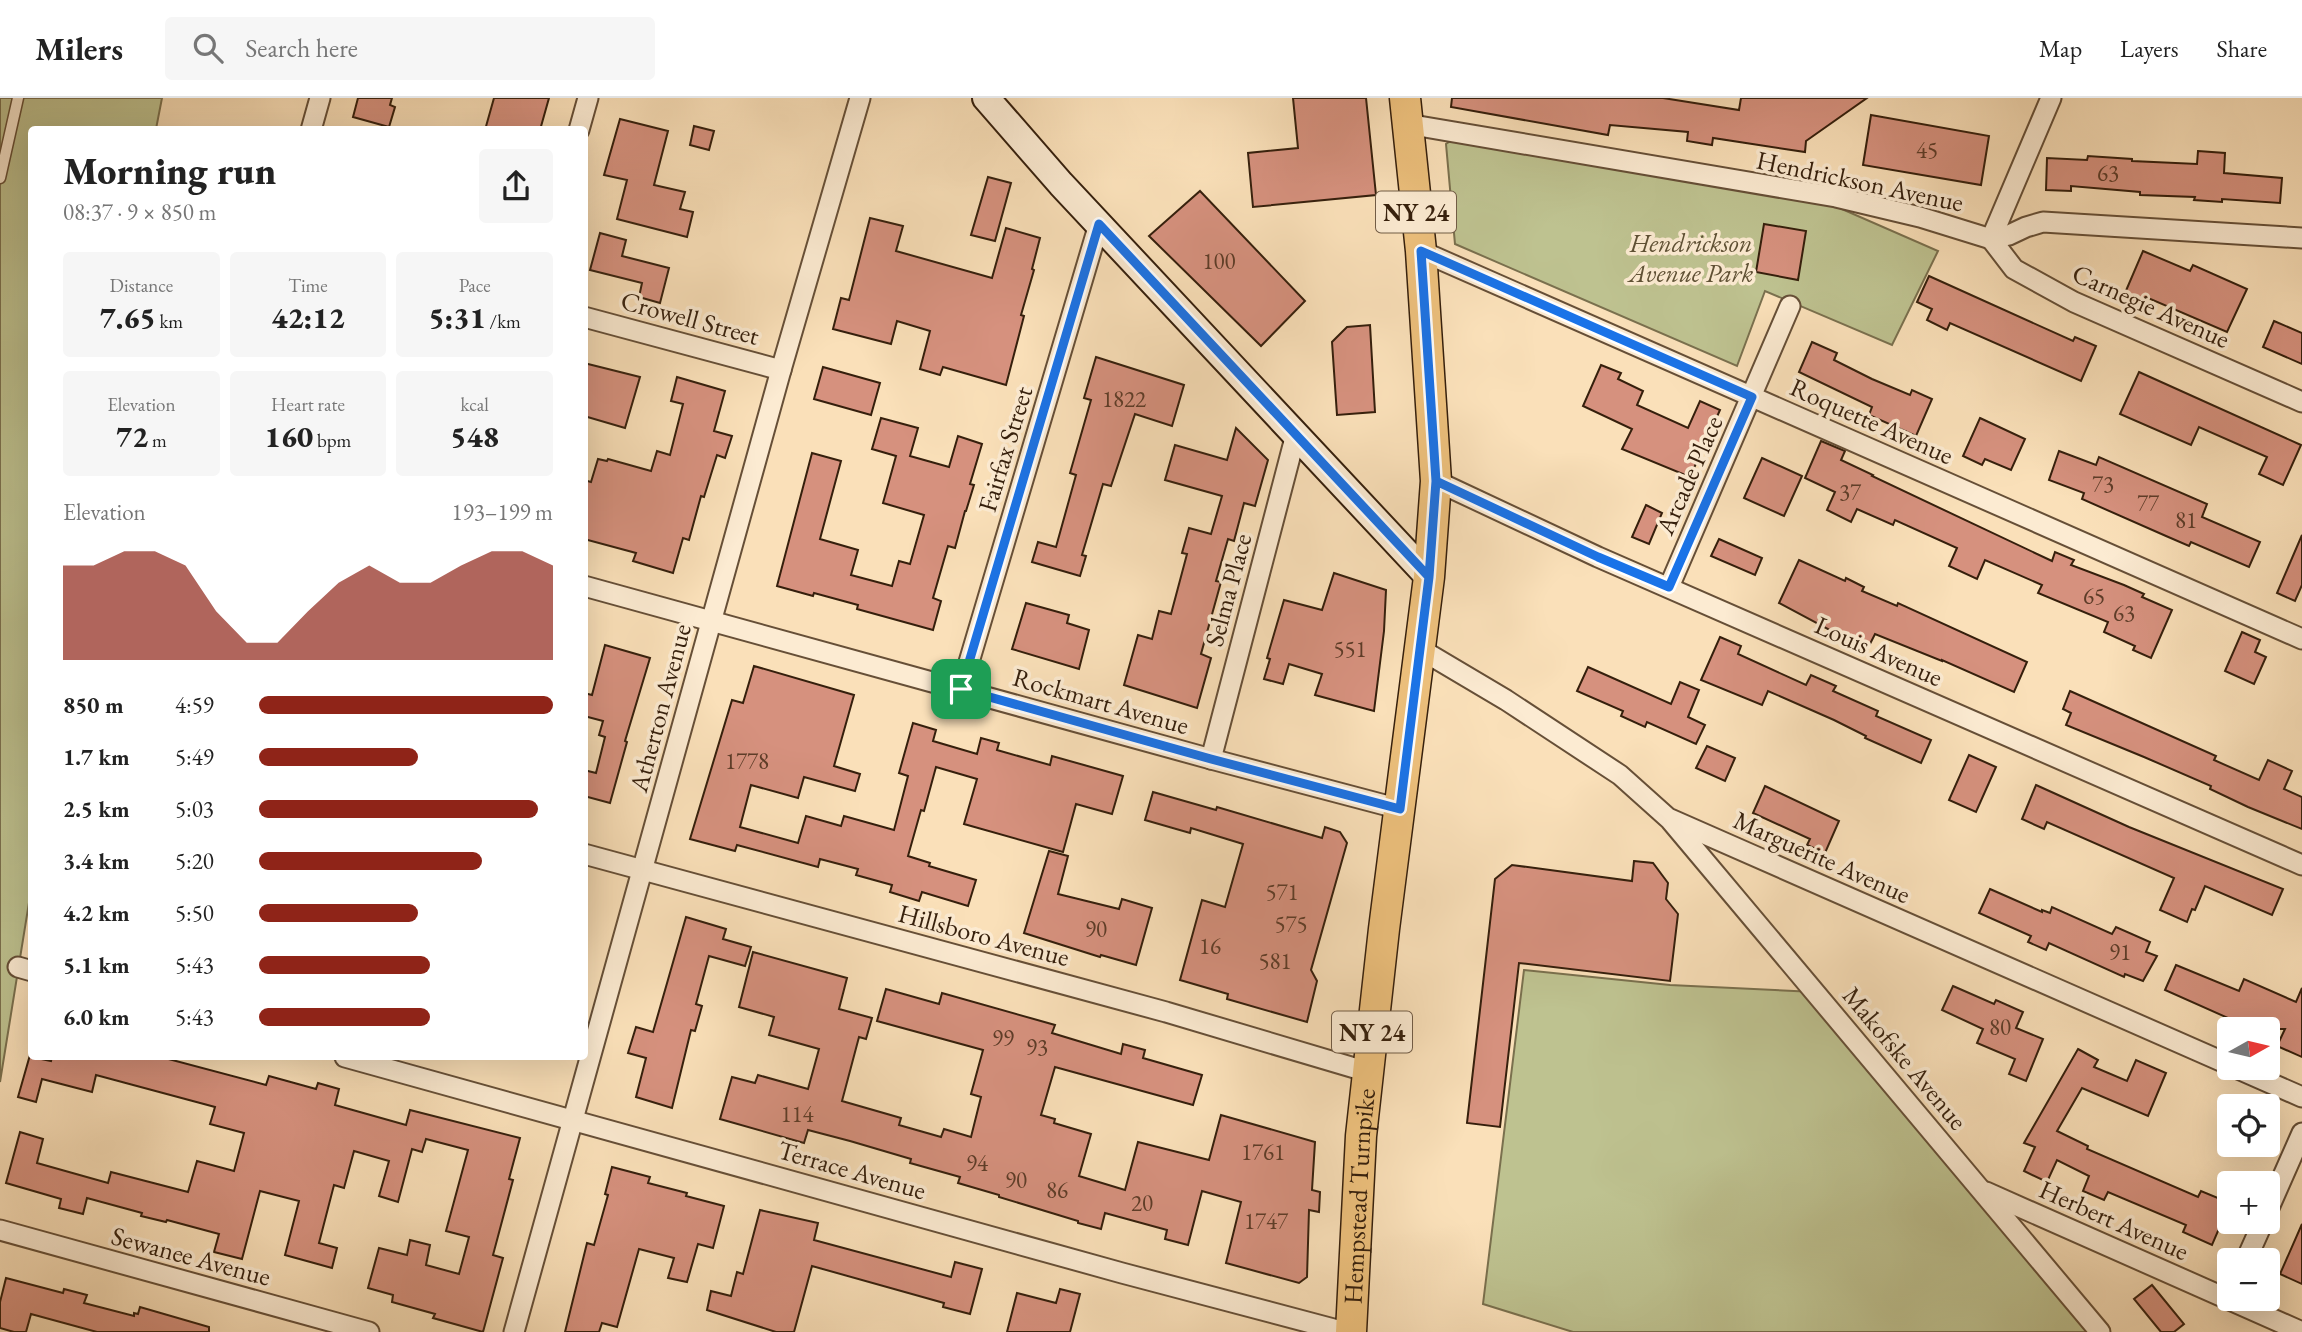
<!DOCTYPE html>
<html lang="en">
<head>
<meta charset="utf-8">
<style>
  body { margin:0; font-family:"EB Garamond",serif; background:#f6f6f6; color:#222; height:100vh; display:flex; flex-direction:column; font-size:26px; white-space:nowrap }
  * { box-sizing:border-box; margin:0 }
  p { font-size:23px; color:#767676 }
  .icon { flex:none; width:38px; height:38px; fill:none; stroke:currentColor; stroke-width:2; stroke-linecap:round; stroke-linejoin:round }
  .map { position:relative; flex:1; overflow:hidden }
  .panel { position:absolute; left:28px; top:28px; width:560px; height:934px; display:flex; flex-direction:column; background:#fff; border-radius:7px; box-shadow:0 7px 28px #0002 }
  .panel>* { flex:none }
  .needle { width:46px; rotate:82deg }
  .fabs { position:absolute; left:2217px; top:919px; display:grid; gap:14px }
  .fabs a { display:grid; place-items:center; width:63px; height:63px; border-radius:7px; background:#fff; box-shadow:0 7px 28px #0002; font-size:35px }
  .pin { position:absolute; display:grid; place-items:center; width:60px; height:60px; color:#fff; margin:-30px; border-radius:14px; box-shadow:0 4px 10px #0006 }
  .round { display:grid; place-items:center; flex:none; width:74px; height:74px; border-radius:7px; background:#f6f6f6 }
  .summary { display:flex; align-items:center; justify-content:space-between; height:119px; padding:0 35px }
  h1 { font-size:38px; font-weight:800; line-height:52px }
  .stats { display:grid; grid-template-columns:repeat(3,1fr); gap:10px; height:119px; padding:7px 35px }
  .stats div { display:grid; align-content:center; border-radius:7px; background:#f6f6f6; text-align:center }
  .stats b { font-size:30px; font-weight:800 }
  .stats small { font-size:19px; font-weight:400 }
  .stats p { font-size:19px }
  .chart { height:196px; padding:14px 35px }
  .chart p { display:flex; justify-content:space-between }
  .chart svg { width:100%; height:126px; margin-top:7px; fill:#8f2418; opacity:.7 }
  ul { padding:0 35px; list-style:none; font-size:23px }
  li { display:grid; grid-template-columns:112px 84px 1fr; align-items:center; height:52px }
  li i { height:18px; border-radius:9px; background:#8f2418 }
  header { display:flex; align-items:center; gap:42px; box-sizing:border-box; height:98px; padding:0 35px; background:#fff; border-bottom:2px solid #e0e0e0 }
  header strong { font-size:33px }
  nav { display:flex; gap:38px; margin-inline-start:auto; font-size:24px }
  .search { width:490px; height:63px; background:#f6f6f6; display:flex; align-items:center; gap:18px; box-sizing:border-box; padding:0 24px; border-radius:7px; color:#767676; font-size:26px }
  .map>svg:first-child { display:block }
</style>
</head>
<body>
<header>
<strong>Milers</strong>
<div class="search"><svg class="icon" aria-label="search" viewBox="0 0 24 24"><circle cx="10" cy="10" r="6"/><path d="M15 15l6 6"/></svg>Search here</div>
<nav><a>Map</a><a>Layers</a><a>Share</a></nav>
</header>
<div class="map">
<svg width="2302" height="1234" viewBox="0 0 2302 1234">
  <rect width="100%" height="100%" fill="#fae0b9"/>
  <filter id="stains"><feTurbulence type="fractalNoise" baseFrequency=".00286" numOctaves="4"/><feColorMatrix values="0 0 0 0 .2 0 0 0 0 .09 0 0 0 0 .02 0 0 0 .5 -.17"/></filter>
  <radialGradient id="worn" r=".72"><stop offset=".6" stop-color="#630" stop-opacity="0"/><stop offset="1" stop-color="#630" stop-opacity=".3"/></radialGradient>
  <!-- green -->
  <g fill="#bec290" stroke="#7a704e" stroke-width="2">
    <polygon points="0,0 162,0 156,31 32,32 32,786 0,984"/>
    <polygon points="1463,34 1819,101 1938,153 1892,247 1765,193 1737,268 1455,146 1446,46"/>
    <polygon points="1524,872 1670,887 1815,894 2089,1222 2087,1234 1573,1234 1483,1206"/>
  </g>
  <!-- building -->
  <g fill="#d6917e" stroke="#351f0c" stroke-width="2">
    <polygon points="358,0 392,0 390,7 395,9 389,29 353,19"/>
    <polygon points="494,0 549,0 540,32 485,32"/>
    <polygon points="1293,0 1366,0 1376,97 1253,109 1248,55 1298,50"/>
    <polygon points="1452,0 1663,0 1739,12 1741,0 1867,0 1806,43 1805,54 1713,40 1712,47 1687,43 1688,34 1610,27 1608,37 1451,9"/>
    <polygon points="1871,17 1989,38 1981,87 1863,67"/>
    <polygon points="620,21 668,33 654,87 685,94 680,111 693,114 687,139 617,121 627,82 604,77"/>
    <polygon points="694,28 714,33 709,52 690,47"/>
    <polygon points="2198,53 2225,55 2224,75 2282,80 2280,105 2222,101 2222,104 2194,102 2195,99 2140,97 2140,94 2071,88 2071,93 2046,92 2047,60 2087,62 2088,58 2132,61 2132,63 2197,66"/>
    <polygon points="988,79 1011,85 995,143 971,137"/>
    <polygon points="1200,93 1305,203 1261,248 1149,138"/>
    <polygon points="870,120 903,128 896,153 992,180 1006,130 1040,140 1032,171 1034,172 1021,217 1024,218 1006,287 943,269 940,277 920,271 930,233 897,223 891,246 833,231 841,200 849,202"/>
    <polygon points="1764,126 1806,133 1798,182 1756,174"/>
    <polygon points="600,135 626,142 622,158 669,170 660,205 639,199 642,185 590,172"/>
    <polygon points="2143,153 2190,173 2193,167 2247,191 2227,234 2146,199 2142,209 2126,202 2128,196 2125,195"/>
    <polygon points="1929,178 2073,243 2075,239 2096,248 2081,283 1950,225 1947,232 1927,222 1932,211 1917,204"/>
    <polygon points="2274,223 2302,235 2302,266 2263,249"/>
    <polygon points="1370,227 1375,314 1337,317 1332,244 1347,229"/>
    <polygon points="1812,244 1837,255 1834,262 1872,281 1910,297 1912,292 1932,301 1916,338 1869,317 1872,309 1799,274"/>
    <polygon points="1096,259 1184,287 1172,328 1135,316 1111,388 1103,386 1082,457 1086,458 1080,478 1032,464 1038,444 1056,449 1076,377 1070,375 1091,302 1084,300"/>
    <polygon points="584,265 640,279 625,330 584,318"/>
    <polygon points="1601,267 1621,275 1618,281 1643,293 1637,307 1688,330 1700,303 1720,312 1690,379 1622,351 1632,331 1583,308"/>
    <polygon points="823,269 880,285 871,317 814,301"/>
    <polygon points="2139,274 2301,347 2283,387 2259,376 2267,359 2199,329 2191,347 2120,316"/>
    <polygon points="677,279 725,293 714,333 732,338 725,360 717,357 704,399 701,398 689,442 683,440 673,475 633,463 636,455 584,441 584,382 591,384 598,361 607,363 608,361 651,373 657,353 670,357 683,306 671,303"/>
    <polygon points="881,320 918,330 910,358 949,369 958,338 982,346 970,386 974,387 966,413 965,413 955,450 948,448 933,500 941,503 933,532 857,511 858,507 814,495 813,498 777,488 812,355 841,363 820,441 858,452 851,477 892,488 899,463 910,466 924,417 883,405 896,358 872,351"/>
    <polygon points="1980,320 2025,341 2011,372 1985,361 1982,367 1963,358"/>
    <polygon points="1236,330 1268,362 1255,408 1244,405 1234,443 1228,441 1216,483 1221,484 1201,556 1211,560 1197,610 1124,587 1138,537 1152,541 1159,513 1171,516 1187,456 1182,455 1189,430 1211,436 1222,398 1165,382 1175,347 1227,362"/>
    <polygon points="1821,343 1845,353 1841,362 1873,377 1872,378 2052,463 2055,454 2074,462 2071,467 2124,487 2144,496 2142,499 2172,512 2151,560 2133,552 2135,548 2104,534 2108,524 2038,495 2042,487 1985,462 1977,481 1949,468 1957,450 1895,422 1893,427 1857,411 1851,424 1827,412 1835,394 1805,380"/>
    <polygon points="2059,353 2096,367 2099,359 2207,406 2202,419 2260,444 2249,469 2191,444 2189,448 2166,438 2082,401 2084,395 2049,382"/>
    <polygon points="1762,360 1802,378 1784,418 1744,400"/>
    <polygon points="1646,407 1662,415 1649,446 1632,439"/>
    <polygon points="2302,437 2302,487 2295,503 2277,495"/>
    <polygon points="1719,441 1762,460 1755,477 1711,458"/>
    <polygon points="1799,462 1845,483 1846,480 1864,489 1862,493 1897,508 1898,505 2027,564 2014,594 1942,562 1942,563 1875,536 1867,552 1779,505"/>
    <polygon points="1334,475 1386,492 1384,533 1374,613 1315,597 1322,576 1289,566 1283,586 1264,581 1270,561 1267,560 1284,502 1322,512"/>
    <polygon points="1026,505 1069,517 1067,525 1089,532 1079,571 1012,551"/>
    <polygon points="2242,534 2260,542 2255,554 2266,559 2254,586 2225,573"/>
    <polygon points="1720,539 1741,548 1738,556 1806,587 1811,577 1836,588 1833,593 1878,613 1876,618 1931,642 1921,665 1865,640 1866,638 1834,622 1768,593 1762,607 1701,582"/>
    <polygon points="605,547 650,560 625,643 627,644 610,705 584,698 584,672 596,675 605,639 599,637 603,623 584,618 584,595 592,597"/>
    <polygon points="754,568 854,597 834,668 860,676 855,693 804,679 798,700 751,687 740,729 798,745 806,718 841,728 844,718 894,732 908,678 899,675 913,625 936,632 933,643 977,656 981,640 999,645 997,652 1050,667 1052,658 1123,678 1112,716 1076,706 1063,754 964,726 977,681 936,669 924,713 921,712 908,758 930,765 929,768 976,782 968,808 922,794 919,803 890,794 892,787 856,777 858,771 820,761 818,769 737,747 735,753 690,741 732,602 743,605"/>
    <polygon points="1588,569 1671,606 1680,584 1699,592 1688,619 1705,627 1696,646 1647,624 1645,629 1621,618 1623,613 1577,593"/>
    <polygon points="2070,593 2216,658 2214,662 2259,682 2268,662 2292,673 2284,691 2302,699 2302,731 2248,709 2210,691 2211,688 2144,659 2066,627 2071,615 2063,611"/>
    <polygon points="1707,648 1735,660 1725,683 1696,670"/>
    <polygon points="1969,657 1996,669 1976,714 1949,702"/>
    <polygon points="2036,687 2129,729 2283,791 2272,817 2205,788 2195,812 2192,811 2187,824 2160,812 2174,780 2047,724 2044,731 2022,721"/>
    <polygon points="1765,688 1839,723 1825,755 1807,747 1810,741 1753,715"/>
    <polygon points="1153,694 1216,712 1217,709 1322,740 1325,729 1340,734 1347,745 1311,872 1317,883 1307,924 1227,901 1228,896 1180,882 1202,802 1225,809 1243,746 1191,730 1190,735 1145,722"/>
    <polygon points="1049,753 1068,758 1058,796 1119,811 1122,801 1152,810 1136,867 1101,857 1100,859 1024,835"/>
    <polygon points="1634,763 1653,765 1668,785 1666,801 1678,816 1670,883 1519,865 1500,1029 1467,1025 1495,781 1512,767 1632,783"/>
    <polygon points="1990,791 2042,814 2042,812 2050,815 2052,809 2112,836 2116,829 2150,844 2146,854 2157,858 2143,883 2125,876 2124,879 2049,845 2046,852 2028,844 2031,838 1979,815"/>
    <polygon points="686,819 726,831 723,841 751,849 745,868 709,858 696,906 702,908 695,933 691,932 672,1010 636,999 646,960 628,955 636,929 653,934"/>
    <polygon points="753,854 847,880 839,911 872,920 866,941 859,939 842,1003 901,1020 899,1027 941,1039 944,1031 971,1039 981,999 971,996 983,952 877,923 886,891 939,906 942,895 1055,927 1052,935 1121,956 1123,946 1145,952 1143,960 1202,977 1193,1007 1055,969 1041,1017 1055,1021 1054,1025 1091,1036 1079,1078 1125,1092 1138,1044 1209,1062 1221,1017 1315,1044 1312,1092 1320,1094 1319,1114 1309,1112 1307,1179 1299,1185 1226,1165 1241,1104 1202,1093 1188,1147 1165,1141 1167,1132 1105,1115 1101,1131 1078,1125 1078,1123 999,1099 999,1097 958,1085 960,1079 910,1065 911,1061 850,1043 808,1032 804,1045 720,1021 732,979 755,985 758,977 808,991 819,951 769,937 774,919 739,909"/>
    <polygon points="2176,867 2239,893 2244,881 2296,904 2302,890 2302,959 2277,948 2285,931 2241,931 2226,925 2228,920 2165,892"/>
    <polygon points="1953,888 1994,906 1996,902 2023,914 2016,930 2043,941 2026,983 2009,976 2015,961 1977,945 1983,931 1942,912"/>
    <polygon points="2078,951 2098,962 2094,969 2127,983 2136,962 2166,975 2148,1018 2082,990 2057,1033 2088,1048 2087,1051 2198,1099 2201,1093 2230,1105 2212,1147 2183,1134 2186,1127 2108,1094 2104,1102 2083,1093 2089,1078 2057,1062 2047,1084 2024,1073 2035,1049 2024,1045"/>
    <polygon points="30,957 32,959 51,963 52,959 161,959 266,987 269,978 316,991 318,985 339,991 335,1007 406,1027 410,1012 520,1040 509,1081 513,1082 493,1157 503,1160 483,1234 433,1220 435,1216 392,1204 393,1197 368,1190 379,1150 407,1157 410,1142 430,1147 426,1167 459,1176 469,1139 446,1133 468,1052 426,1041 422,1054 412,1051 398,1104 379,1098 389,1063 354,1053 344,1090 334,1087 319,1145 337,1150 332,1170 285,1157 299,1103 260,1093 242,1161 214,1154 219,1136 167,1122 166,1124 141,1118 142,1115 87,1100 83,1116 59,1110 61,1101 6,1085 20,1034 43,1041 37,1065 108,1085 111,1074 188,1094 197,1063 234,1073 244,1035 210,1026 215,1009 96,977 92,994 42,981 36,1004 18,999"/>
    <polygon points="612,1069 650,1079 648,1085 687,1095 686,1098 724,1108 713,1150 698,1146 687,1184 668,1180 674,1160 639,1151 617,1229 602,1225 599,1234 565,1234 587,1145 594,1147 608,1097 605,1096"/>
    <polygon points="760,1112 818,1125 814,1142 951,1179 955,1164 982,1171 970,1216 943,1209 944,1205 812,1168 794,1234 776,1234 707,1212 711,1193 731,1198 737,1174 743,1176"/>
    <polygon points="2302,1126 2302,1186 2280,1176"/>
    <polygon points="6,1180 63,1195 64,1191 87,1197 84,1205 134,1218 134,1215 138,1216 140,1209 209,1229 209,1234 97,1234 31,1216 26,1234 14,1234 0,1230 0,1204"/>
    <polygon points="2152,1187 2184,1226 2174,1234 2161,1234 2134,1201"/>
    <polygon points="1060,1191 1080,1196 1070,1234 1007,1234 1017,1195 1056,1205"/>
  </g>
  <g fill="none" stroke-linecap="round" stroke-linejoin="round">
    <defs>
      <polyline id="lane" points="0,80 18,0"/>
      <g id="street">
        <polyline points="2051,0 1991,141 2014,171 2074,204 2302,304"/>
        <polyline points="1407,26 1836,99 1920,119 1991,141 2009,137 2026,129 2043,124 2302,140"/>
        <polyline points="311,32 320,0"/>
        <polyline points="579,32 588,0"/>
        <polyline points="1421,153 2302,541"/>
        <polyline points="584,219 781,272"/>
        <polyline points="1436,383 1598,459 2302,767"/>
        <polyline points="584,488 1211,661 1400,711"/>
        <polyline points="1669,489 1790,208"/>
        <polyline points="1420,551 1506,602 1620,677 1668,720 2230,967"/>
        <polyline points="961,591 1099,126"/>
        <polyline points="1211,661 1296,336"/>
        <polyline points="1671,723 2100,1234"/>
        <polyline points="584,756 1166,914 1368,974"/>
        <polyline points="18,869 32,873"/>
        <polyline points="345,959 1122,1175 1345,1234"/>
        <polyline points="2236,970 2302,999"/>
        <polyline points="1986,1094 2302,1234"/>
        <polyline points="2268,1112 2302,1035"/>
        <polyline points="0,1132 369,1234"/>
        <polyline points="2246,1162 2263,1124"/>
        <polyline points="514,1234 781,272 860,0"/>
      </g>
      <polyline id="secondary" points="986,0 1061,86 1429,479"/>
      <g id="primary">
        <path id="s1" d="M1351,1234L1361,1038L1384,831L1429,479L1436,383L1421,153L1405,0"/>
      </g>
    </defs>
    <!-- lane casing -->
    <use href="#lane" stroke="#664f37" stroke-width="13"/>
    <!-- street casing -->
    <use href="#street" stroke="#664f37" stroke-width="23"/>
    <!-- secondary casing -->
    <use href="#secondary" stroke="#351f0c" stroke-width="30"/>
    <!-- primary casing -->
    <use href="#primary" stroke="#351f0c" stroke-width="33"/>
    <!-- lane -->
    <use href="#lane" stroke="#fcebd2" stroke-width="10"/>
    <!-- street -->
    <use href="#street" stroke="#fcebd2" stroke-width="19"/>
    <!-- secondary -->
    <use href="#secondary" stroke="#fcebd2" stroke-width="26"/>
    <!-- primary -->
    <use href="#primary" stroke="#edc07c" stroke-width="30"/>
  </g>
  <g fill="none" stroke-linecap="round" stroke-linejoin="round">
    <defs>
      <polyline id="route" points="961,591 1211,661 1400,711 1429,479 1436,383 1421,153 1752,299 1669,489 1598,459 1436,383 1429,479 1099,126 961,591"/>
    </defs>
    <!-- route casing -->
    <use href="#route" stroke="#fff" stroke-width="14"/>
    <!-- route -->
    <use href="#route" stroke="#1a73e8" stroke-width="9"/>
  </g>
  <g text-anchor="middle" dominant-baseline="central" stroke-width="7" stroke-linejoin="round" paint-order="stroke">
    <!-- number labels -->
    <g font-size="23" fill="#5d3c28">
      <text x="1927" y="52">45</text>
      <text x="2108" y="75">63</text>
      <text x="1219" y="163">100</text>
      <text x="1124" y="301">1822</text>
      <text x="2103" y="386">73</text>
      <text x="1850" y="394">37</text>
      <text x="2148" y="405">77</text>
      <text x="2186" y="422">81</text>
      <text x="2094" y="498">65</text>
      <text x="2124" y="515">63</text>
      <text x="1350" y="551">551</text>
      <text x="747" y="663">1778</text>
      <text x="1282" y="794">571</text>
      <text x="1291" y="826">575</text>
      <text x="1096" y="831">90</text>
      <text x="1210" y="848">16</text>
      <text x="2120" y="854">91</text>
      <text x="1275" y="863">581</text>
      <text x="2000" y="929">80</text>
      <text x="1003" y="940">99</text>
      <text x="1037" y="949">93</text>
      <text x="797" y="1016">114</text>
      <text x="1263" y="1054">1761</text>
      <text x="977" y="1065">94</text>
      <text x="1016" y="1082">90</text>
      <text x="1057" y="1092">86</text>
      <text x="1142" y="1105">20</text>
      <text x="1266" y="1123">1747</text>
    </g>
    <!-- shield labels -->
    <g fill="#fcebd2" stroke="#715c47" stroke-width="2">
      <rect x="1376" y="93.5" width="80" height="41" rx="5"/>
      <rect x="1332" y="913.5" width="80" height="41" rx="5"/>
    </g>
    <g font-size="24" font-weight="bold" fill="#351f0c">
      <text x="1416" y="114">NY 24</text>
      <text x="1372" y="934">NY 24</text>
    </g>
    <!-- street labels -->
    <g font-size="26" fill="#351f0c" stroke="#fcebd2">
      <text transform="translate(1860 83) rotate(12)">Hendrickson Avenue</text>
      <text transform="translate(2151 208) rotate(24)">Carnegie Avenue</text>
      <text transform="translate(690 220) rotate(15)">Crowell Street</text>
      <text transform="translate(1872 323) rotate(24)">Roquette Avenue</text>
      <text transform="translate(1005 351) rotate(-73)">Fairfax Street</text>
      <text transform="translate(1689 377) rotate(-66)">Arcade Place</text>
      <text transform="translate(1228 492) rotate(-75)">Selma Place</text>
      <text transform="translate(1879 553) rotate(24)">Louis Avenue</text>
      <text transform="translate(1101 603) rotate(16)">Rockmart Avenue</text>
      <text transform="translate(660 610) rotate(-75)">Atherton Avenue</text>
      <text transform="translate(1822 759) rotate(24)">Marguerite Avenue</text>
      <text transform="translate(984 837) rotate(15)">Hillsboro Avenue</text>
      <text transform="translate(1905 960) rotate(50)">Makofske Avenue</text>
      <text transform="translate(852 1072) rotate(16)">Terrace Avenue</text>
      <text stroke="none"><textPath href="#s1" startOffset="136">Hempstead Turnpike</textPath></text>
      <text transform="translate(2114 1122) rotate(24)">Herbert Avenue</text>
      <text transform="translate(191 1158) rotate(15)">Sewanee Avenue</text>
    </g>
    <!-- park labels -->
    <g font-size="26" font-style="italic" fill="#5e5034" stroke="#fcebd2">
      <text x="1691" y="145">Hendrickson<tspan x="1691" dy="30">Avenue Park</tspan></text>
    </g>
  </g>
  <rect width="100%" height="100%" filter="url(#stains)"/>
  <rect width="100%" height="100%" fill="url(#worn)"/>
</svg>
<div class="fabs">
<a><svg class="needle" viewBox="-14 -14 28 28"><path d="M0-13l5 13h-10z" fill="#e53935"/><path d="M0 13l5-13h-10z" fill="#767676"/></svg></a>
<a><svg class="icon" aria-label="locate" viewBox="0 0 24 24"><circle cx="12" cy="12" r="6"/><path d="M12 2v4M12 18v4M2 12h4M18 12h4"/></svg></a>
<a>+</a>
<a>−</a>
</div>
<div class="pin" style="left:961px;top:591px;background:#1e9e55"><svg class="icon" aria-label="arrive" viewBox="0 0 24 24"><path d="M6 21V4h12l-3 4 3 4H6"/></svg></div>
<section class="panel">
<div class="summary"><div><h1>Morning run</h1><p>08:37 · 9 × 850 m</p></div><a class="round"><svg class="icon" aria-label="share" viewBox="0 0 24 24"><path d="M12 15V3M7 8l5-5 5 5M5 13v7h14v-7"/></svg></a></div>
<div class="stats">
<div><p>Distance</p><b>7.65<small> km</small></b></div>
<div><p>Time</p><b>42:12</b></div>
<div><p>Pace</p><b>5:31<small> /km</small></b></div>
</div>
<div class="stats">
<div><p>Elevation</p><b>72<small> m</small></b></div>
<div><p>Heart rate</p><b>160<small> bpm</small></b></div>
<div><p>kcal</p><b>548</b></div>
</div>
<div class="chart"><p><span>Elevation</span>193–199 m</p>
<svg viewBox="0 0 160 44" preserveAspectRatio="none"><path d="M0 44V11L10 11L20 6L30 6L40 11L50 27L60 38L70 38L80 27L90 17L100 11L110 17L120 17L130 11L140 6L150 6L160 11V44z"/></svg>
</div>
<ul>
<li><b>850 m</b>4:59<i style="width:100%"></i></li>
<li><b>1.7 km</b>5:49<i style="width:54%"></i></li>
<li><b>2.5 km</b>5:03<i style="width:95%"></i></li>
<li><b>3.4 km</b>5:20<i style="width:76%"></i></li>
<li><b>4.2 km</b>5:50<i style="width:54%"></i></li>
<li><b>5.1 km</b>5:43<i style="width:58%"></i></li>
<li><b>6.0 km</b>5:43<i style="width:58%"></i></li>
</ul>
</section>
</div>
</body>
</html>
